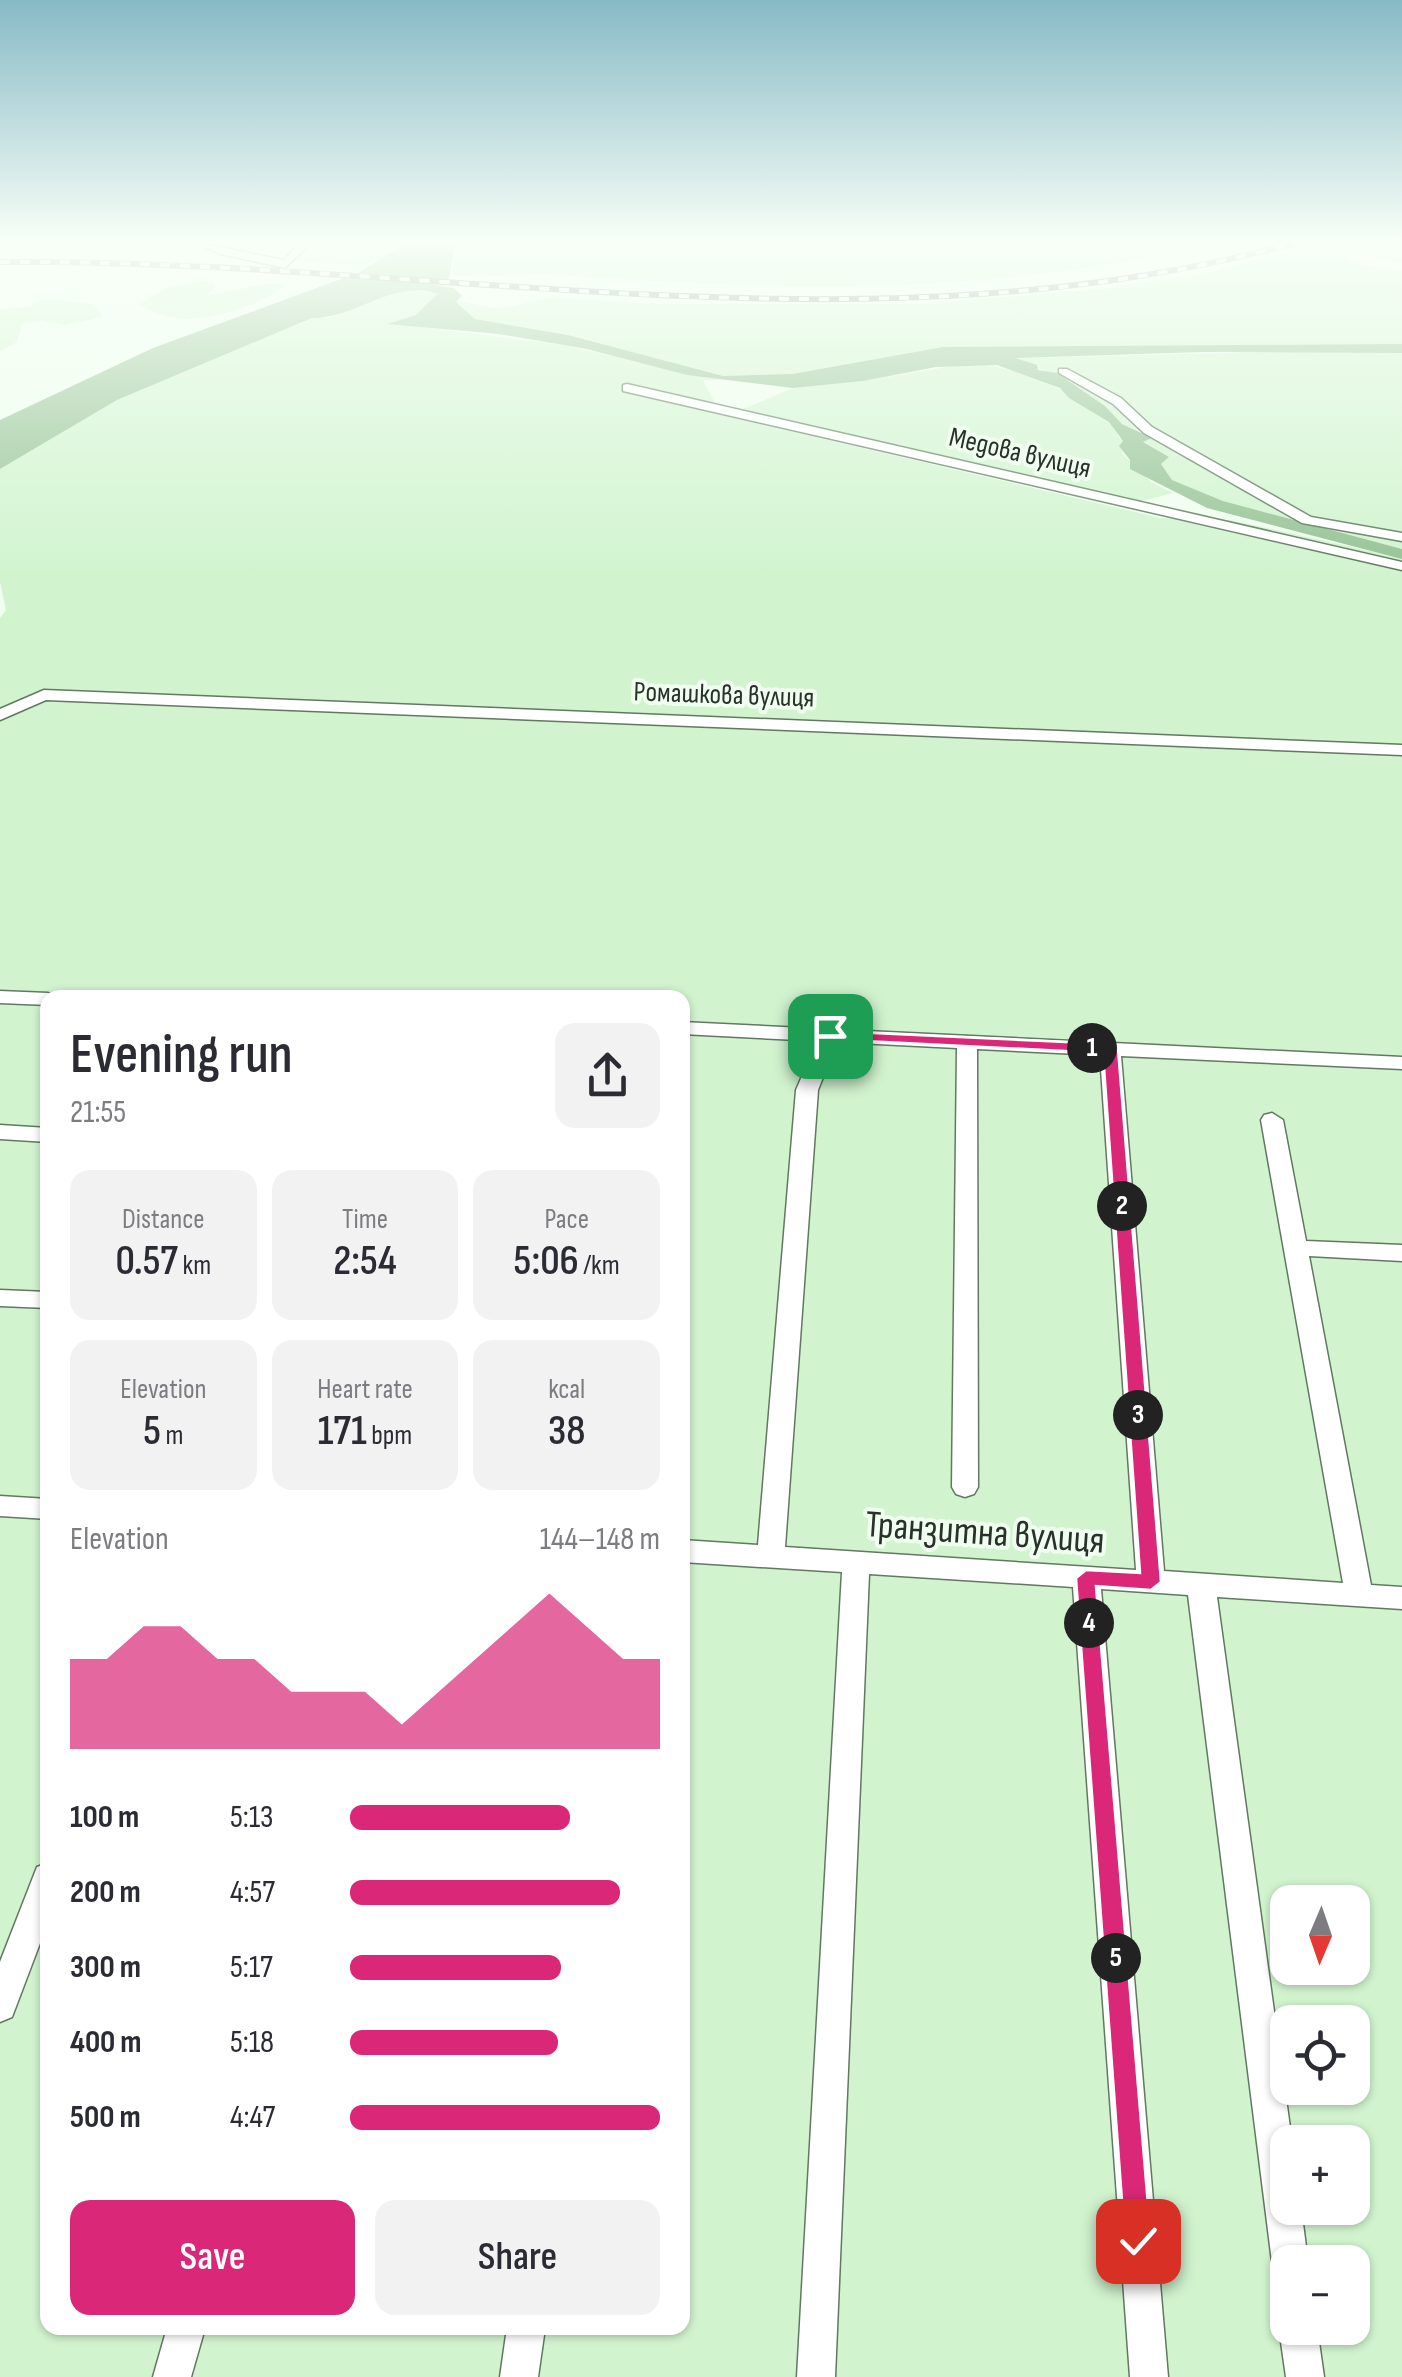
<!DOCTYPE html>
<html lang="en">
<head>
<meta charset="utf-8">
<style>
  body { margin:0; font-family:"Sofia Sans Condensed",sans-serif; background:#f2f2f3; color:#2b2b33; height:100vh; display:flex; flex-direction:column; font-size:38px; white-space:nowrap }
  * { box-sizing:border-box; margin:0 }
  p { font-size:32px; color:#7c7c81 }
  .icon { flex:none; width:55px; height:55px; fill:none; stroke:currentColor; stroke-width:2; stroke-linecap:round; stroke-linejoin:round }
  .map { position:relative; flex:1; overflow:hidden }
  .panel { position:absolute; left:40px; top:990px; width:650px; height:1345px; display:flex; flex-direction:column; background:#fff; border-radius:20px; box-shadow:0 2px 8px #0004 }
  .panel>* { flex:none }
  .needle { width:65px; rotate:182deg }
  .controls { position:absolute; left:1270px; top:1885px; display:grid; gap:20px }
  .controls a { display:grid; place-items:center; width:100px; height:100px; border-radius:20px; background:#fff; box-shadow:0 2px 8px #0004; font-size:50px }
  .pin { position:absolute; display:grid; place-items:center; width:85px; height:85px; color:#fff; margin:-42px; border-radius:20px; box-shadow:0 5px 15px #0006 }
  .km { position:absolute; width:50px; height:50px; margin:-25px; border-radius:50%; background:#222; color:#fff; font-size:28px; line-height:50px; text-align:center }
  .round { display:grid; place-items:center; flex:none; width:105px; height:105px; border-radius:20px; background:#f2f2f3 }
  .head { display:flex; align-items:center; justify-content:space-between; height:170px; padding:0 30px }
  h1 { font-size:55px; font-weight:600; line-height:75px }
  .stats { display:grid; grid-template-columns:repeat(3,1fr); gap:15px; height:170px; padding:10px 30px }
  .stats div { display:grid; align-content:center; border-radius:20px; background:#f2f2f3; text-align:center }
  .stats b { font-size:42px; font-weight:600 }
  .stats small { font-size:28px; font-weight:400 }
  .stats p { font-size:28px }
  .chart { height:280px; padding:20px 30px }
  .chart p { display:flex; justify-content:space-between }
  .chart svg { width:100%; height:180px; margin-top:10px; fill:#db2777; opacity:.7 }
  .primary-button { display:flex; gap:20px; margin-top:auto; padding:20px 30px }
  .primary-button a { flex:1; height:115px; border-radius:20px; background:#db2777; color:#fff; font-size:40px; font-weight:600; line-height:115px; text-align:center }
  .primary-button a+a { background:#f2f2f3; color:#2b2b33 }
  ul { padding:0 30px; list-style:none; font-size:32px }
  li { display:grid; grid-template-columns:160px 120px 1fr; align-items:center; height:75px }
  li i { height:25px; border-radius:12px; background:#db2777 }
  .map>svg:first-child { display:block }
</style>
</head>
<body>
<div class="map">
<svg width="1402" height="2377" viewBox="0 0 1402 2377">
  <rect width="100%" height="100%" fill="#effeee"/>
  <!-- green -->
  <g fill="#d1f4cf" fill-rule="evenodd">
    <polygon points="312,242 361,242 356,248 386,254 364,265 292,262"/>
    <path d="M458,242H1220C1177,256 1129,261 1085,268C908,294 736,288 559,275C523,273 488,279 452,275Z"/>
    <polygon points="1327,242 1402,242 1402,263 1344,253 1353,264 1402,271 1402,344 943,347 791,374 723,376 568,335 475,319 456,301 500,309 550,298 657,304 922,304 1100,289 1206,273"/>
    <path d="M203,281L213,282L216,287L207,295C235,291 259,281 286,285C263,305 200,325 170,317C160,315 149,309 139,305L167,287Z"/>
    <path d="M408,289L438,294L416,315L390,323L563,345L722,380H703L721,415L1161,518L1230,520L1402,558V2377H0V618L6,610L0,582V469L117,400L313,318H329ZM48,998H682V2328H48ZM1288,1902H1352V1968H1288ZM1288,2022H1352V2088H1288ZM1288,2142H1352V2208H1288ZM1288,2262H1352V2328H1288Z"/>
    <polygon points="46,299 93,304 103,317 65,325 41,321 22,323 17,342 0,351 0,310 33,306 31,303"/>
    <polygon points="1317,351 1402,353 1402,549 1223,501 1172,480 1161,464 1169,457 1142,442 1151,437 1122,424 1105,406 1064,378 1011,358"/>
    <path d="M971,363C1019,367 1074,390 1109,422C1115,427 1116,436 1123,441L1122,453L1152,483L1173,493L1130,504L734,413L793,388L863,381Z"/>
  </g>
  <!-- water -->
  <path fill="#95c294" d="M397,242H456L449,278L429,284L454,288L462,296L456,302L475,319L568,335L723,376L792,374L943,347L1402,344V353L1202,352L1015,358L1037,365L1038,370L1057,373L1105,406L1122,424L1152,438L1143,442L1169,457L1161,464L1172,480L1223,501L1402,549V559L1207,508L1130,469V460L1119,446L1123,441L1109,422L1069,398L1060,388L997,365L936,367L863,381L793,388L687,375L587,349L499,334L387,324L416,315L437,294C396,278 355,319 312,318L117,400L0,469V420L153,348L360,272L399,247Z"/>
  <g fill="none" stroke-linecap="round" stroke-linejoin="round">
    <defs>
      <g id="street">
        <polygon points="194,242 284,260 301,242 312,242 285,268 220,254"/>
        <polygon points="1059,369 1067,369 1121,398 1152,427 1311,517 1402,533 1402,541 1302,523 1144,433 1113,404 1059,373"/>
        <polygon points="627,384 1402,562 1402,570 623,391 623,385"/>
        <polygon points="44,690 1402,745 1402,755 46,700 0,720 0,709"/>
        <polygon points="0,991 48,993 57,998 48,998 48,1005 0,1003"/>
        <path d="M682,1022L1402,1057V1069L1121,1056L1164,1571L1343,1583L1261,1120L1264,1115L1272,1113L1283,1120L1306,1241L1402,1245V1261L1309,1256L1371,1585L1402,1587V1609L1217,1597L1292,2142H1288V2208H1301L1308,2262H1288V2279L1277,2275L1272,2262L1188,1595L1101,1589L1168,2377H1130L1073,1587L869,1574L835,2377H797L842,1572L682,1562V1540L758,1545L796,1090L817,1041L682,1034ZM837,1042L957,1048L952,1487L956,1494L965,1497L974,1494L978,1487L977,1049L1100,1055L1136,1570L785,1547L818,1090Z"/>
        <polygon points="0,1125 48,1128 48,1142 0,1139"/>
        <polygon points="0,1290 48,1292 48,1308 0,1306"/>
        <polygon points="0,1496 48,1499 48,1519 0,1516"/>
        <polygon points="48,1863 48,1922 12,2017 0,2022 0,1962 37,1867"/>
        <polygon points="1288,2314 1288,2328 1317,2328 1324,2377 1286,2377 1279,2328"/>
        <polygon points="167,2328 205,2328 191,2377 153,2377"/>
        <polygon points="507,2328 545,2328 538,2377 500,2377"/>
      </g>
    </defs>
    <!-- street casing -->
    <use href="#street" stroke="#627862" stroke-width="3"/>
    <!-- street -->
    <use href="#street" fill="#fff" fill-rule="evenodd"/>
    <defs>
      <path id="rail" d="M0,262C431,258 873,360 1298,242"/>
    </defs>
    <!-- rail casing -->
    <use href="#rail" stroke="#7e8a7e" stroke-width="6"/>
    <!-- rail -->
    <use href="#rail" stroke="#effeee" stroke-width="4" stroke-dasharray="10" stroke-linecap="butt"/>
  </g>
  <!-- sky -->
  <linearGradient id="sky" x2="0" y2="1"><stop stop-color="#87bac6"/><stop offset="0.42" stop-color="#f8fff7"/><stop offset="1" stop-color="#f8fff7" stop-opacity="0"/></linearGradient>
  <rect width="1402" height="575" fill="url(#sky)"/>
  <!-- route -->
  <polygon fill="#db2777" stroke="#fff" stroke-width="2.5" points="830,1031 1110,1044 1118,1049 1161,1582 1151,1590 1096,1586 1151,2241 1148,2250 1138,2254 1129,2250 1125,2241 1076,1578 1086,1570 1140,1573 1103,1053 825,1039 825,1032"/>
  <g text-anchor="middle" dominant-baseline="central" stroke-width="8" stroke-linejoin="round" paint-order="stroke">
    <!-- far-street labels -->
    <g font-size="28" fill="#283228" stroke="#effeee">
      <text transform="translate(1020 453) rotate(13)">Медова вулиця</text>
      <text transform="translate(724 695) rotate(2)">Ромашкова вулиця</text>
    </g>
    <!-- near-street labels -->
    <g font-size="38" fill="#283228" stroke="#effeee">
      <text transform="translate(985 1533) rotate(4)">Транзитна вулиця</text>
    </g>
  </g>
</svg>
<div class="controls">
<a><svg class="needle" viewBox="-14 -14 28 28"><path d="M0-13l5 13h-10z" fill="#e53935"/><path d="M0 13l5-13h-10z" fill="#7c7c81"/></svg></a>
<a><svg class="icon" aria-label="locate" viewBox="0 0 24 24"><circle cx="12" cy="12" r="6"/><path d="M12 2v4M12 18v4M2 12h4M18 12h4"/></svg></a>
<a>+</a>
<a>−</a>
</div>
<div class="pin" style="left:830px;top:1036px;background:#1e9e55"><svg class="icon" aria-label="arrive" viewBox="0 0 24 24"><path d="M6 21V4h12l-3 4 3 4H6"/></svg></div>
<div class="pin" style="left:1138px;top:2241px;background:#d93025"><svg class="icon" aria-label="check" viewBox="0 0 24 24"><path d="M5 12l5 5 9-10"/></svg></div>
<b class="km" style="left:1092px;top:1048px">1</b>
<b class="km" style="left:1122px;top:1206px">2</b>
<b class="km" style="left:1138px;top:1415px">3</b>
<b class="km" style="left:1089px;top:1623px">4</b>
<b class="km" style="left:1116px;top:1958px">5</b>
<section class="panel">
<div class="head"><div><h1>Evening run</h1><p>21:55</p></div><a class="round"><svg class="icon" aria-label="share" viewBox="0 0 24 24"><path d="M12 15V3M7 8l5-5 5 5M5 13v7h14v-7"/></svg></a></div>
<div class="stats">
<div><p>Distance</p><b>0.57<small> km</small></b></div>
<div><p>Time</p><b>2:54</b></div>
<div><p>Pace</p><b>5:06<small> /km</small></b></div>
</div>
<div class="stats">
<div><p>Elevation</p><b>5<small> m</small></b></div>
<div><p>Heart rate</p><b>171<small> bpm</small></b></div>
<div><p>kcal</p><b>38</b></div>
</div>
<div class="chart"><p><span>Elevation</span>144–148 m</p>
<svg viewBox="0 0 160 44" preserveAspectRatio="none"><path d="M0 44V22L10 22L20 14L30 14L40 22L50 22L60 30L70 30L80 30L90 38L100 30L110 22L120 14L130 6L140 14L150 22L160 22V44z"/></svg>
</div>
<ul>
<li><b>100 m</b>5:13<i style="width:71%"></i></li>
<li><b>200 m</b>4:57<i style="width:87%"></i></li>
<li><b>300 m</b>5:17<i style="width:68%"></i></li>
<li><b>400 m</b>5:18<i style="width:67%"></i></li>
<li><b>500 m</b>4:47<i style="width:100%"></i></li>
</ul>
<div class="primary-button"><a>Save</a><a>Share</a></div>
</section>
</div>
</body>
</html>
